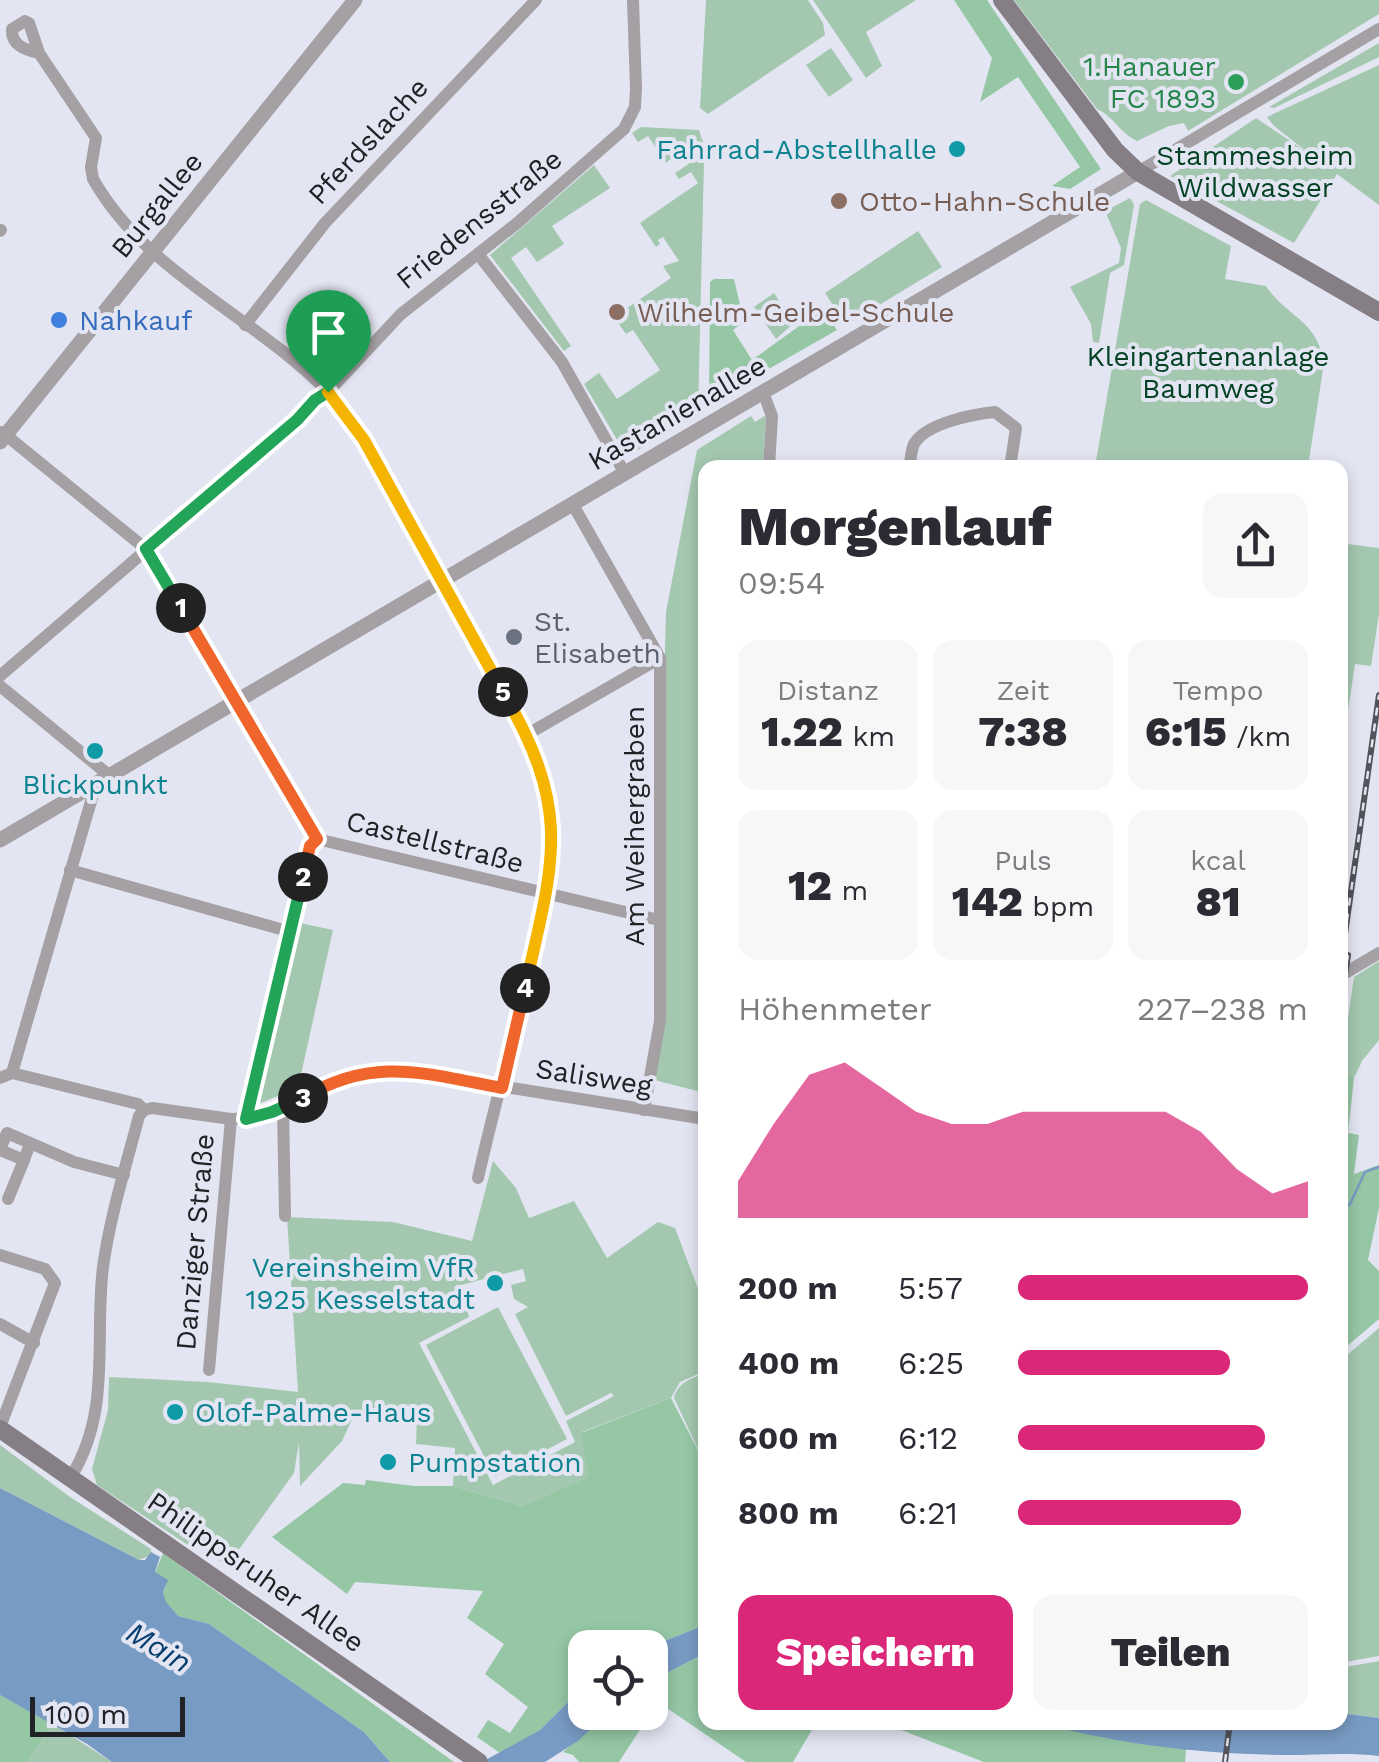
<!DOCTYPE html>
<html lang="de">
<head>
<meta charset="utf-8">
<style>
  body { margin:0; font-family:"Work Sans",sans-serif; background:#f7f7f7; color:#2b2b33; height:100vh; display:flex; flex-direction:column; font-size:38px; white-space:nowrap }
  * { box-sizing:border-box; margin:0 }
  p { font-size:32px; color:#7c7c81 }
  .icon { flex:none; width:55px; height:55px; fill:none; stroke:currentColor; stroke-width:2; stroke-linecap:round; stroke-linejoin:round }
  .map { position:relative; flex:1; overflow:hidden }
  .drawer { position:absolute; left:698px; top:460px; width:650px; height:1270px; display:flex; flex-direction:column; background:#fff; border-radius:20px; box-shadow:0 5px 15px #0003 }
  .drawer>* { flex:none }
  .controls { position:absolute; left:568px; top:1630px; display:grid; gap:20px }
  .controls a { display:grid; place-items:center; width:100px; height:100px; border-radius:20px; background:#fff; box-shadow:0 5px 15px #0003; font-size:50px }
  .scale { position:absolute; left:30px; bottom:25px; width:155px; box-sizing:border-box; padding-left:10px; border:5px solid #212226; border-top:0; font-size:28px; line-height:35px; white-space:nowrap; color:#212226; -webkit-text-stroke:8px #e3e6f2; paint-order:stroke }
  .pin { position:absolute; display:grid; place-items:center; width:85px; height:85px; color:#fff; margin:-102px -42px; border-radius:50% 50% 50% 0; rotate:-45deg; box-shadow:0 0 10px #0007 }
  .pin .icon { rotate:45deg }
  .km { position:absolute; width:50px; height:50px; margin:-25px; border-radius:50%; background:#222; color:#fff; font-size:28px; line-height:50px; text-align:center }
  .round { display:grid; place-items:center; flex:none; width:105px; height:105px; border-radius:20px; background:#f7f7f7 }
  .head { display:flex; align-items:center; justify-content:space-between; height:170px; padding:0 40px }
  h1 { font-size:55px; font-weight:800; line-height:75px }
  .metrics { display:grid; grid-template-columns:repeat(3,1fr); gap:15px; height:170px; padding:10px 40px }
  .metrics div { display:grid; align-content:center; border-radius:20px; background:#f7f7f7; text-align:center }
  .metrics b { font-size:42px; font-weight:800 }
  .metrics small { font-size:28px; font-weight:400 }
  .metrics p { font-size:28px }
  .chart { height:280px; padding:20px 40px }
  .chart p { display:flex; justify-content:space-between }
  .chart svg { width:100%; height:180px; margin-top:10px; fill:#db2777; opacity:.7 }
  .primary-button { display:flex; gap:20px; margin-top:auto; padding:20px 40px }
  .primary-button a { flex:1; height:115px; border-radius:20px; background:#db2777; color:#fff; font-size:40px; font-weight:800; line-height:115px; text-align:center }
  .primary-button a+a { background:#f7f7f7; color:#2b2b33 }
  ul { padding:0 40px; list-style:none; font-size:32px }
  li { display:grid; grid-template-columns:160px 120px 1fr; align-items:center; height:75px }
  li i { height:25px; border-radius:12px; background:#db2777 }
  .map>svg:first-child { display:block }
</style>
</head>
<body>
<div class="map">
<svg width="1379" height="1762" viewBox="0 0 1379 1762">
  <rect width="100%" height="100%" fill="#e3e6f2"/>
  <!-- green -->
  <g fill="#a4c8af" fill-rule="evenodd">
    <polygon points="706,0 808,0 823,23 825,35 708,114 700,108"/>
    <polygon points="813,0 916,0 866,32 882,66 866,78"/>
    <path d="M1014,0H1379V14L1188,131L1184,123L1169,126L1137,141C1121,134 1113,116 1097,109Z"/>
    <polygon points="1379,43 1379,57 1274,108 1269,107"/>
    <polygon points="831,48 853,80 829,97 806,65"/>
    <polygon points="1379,65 1379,205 1337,174 1294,243 1170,176 1256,118 1311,155 1274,126 1267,117"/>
    <polygon points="641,127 699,130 704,145 696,151 680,151 666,163 648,136 638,142 632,133"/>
    <polygon points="693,161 704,162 698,414 633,453 625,453 584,384 599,373 617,399 660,370 633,330 626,334 614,317 671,278 663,266 679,261 663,237 658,240 660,244 656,247 640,223 698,183 691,172 679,179 675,173"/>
    <polygon points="594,165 610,188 552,226 564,244 537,262 526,247 511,258 571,346 564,351 490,255"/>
    <polygon points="1130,198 1134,205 1124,265 1110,273 1099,343 1093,342 1091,324 1070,287 1119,263 1121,248 1105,211"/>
    <path d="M1146,200L1231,246L1225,279L1266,286C1287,318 1317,319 1324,363L1308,467H1095L1140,204Z"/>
    <polygon points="918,231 942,267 846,325 825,293"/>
    <polygon points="774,293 794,323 776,339 754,307"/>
    <polygon points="766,415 763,467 705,468 705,1093 654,1080 666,612 697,450 751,416 755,422"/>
    <polygon points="1340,543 1379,548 1379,614 1371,666 1355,664 1340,763"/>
    <polygon points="300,923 333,930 298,1088 258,1104"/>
    <polygon points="1379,961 1379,1040 1362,1061 1354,1078 1340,1072 1354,977"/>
    <path d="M493,1161L516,1188L529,1218L574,1201L607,1258L658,1222L675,1228L705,1307V1371L680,1382L671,1398L582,1432L590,1477L522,1506L453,1486L455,1448L416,1444L417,1417L356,1411L342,1441L300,1486L298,1399L299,1442L294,1473L227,1566L200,1547L194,1549L97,1485L92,1469L108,1410L109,1377L208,1382L298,1392L287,1217L393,1222L472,1241ZM523,1269L526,1281L511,1285L514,1299L528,1307L515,1314L566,1416L611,1393L614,1396L566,1421L575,1442L493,1485L419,1343L469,1317L461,1285Z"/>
    <polygon points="498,1307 567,1439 495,1477 426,1345"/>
    <polygon points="1379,1328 1379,1656 1340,1663 1340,1361"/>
    <path d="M705,1373V1464L674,1398C678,1382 691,1379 705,1373Z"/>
    <polygon points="0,1445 70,1497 151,1549 151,1555 139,1560 0,1488"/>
    <polygon points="1379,1661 1379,1718 1340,1713 1340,1668"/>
    <polygon points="53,1724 112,1762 27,1762"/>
  </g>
  <!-- forest -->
  <g fill="#95c7a5">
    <polygon points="954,0 987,0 1101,169 1070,189 1052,186 1080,167 1018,77 980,102 992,58"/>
    <polygon points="714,279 734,279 744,322 733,330 752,360 823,309 837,330 709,403 710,282"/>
    <polygon points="1340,1072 1354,1078 1348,1133 1359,1135 1354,1174 1379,1165 1379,1208 1368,1260 1379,1271 1379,1319 1340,1352"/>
    <polygon points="671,1398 705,1464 705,1625 649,1647 585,1648 585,1685 540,1730 500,1753 477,1737 488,1720 510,1733 528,1707 485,1674 504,1644 467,1618 483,1591 355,1582 347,1594 272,1537 343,1483 365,1485 366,1480 414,1486 453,1486 522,1506 589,1477 581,1433"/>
    <polygon points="163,1553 192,1574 454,1762 390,1762 364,1732 209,1624 178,1616 165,1602 163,1592 166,1586 155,1573"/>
    <polygon points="705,1653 705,1722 816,1723 793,1762 746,1762 658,1702 619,1762 579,1762 573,1755 563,1752 608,1713 650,1712 650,1682"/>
    <polygon points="0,1695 53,1724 27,1762 0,1762"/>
    <polygon points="883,1723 1041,1723 1106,1738 1186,1749 1185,1762 984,1762"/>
  </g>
  <!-- water -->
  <g fill="#789bc4">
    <polygon points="0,1488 139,1560 145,1560 151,1552 160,1557 155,1572 168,1580 163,1592 166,1602 178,1616 209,1624 364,1732 390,1762 112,1762 87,1744 0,1695"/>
    <polygon points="705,1625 705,1653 650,1682 649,1647"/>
    <polygon points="585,1685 585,1712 608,1713 578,1741 545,1762 482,1762 540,1730"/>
    <path d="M1340,1713L1379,1718V1756C1348,1752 1318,1755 1286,1755C1203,1754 1121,1745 1041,1723L1340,1722Z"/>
  </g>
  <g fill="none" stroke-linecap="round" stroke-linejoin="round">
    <!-- stream -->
    <polyline stroke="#789bc4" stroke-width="2.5" points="1340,1212 1350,1204 1365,1172 1379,1167"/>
    <!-- minor -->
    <g stroke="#a5a0a4" stroke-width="12">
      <path d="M39,53C25,50 11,45 12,29L25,21L29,23L39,53L96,138L91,167L93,179C147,274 253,315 327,391C376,441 417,535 449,599C480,659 524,714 544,779C563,842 544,904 530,965C514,1036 494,1107 478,1178"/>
      <polyline points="1138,172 1379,29"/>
      <polyline points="0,231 1,230"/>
      <polyline points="478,254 562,362 624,472"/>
      <polyline points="245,325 325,223 536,0"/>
      <polyline points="763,392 772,416 769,468"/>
      <polyline points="2,432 146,549 317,839 310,846 246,1119"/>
      <path d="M909,468C911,460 911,450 914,444C926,423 974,414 995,412L1016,428L1010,468"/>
      <polyline points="572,503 660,658 660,1021 644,1110"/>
      <polyline points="0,676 297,420 315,400 328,392 401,314 516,224 624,129 635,107 636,88 633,0"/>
      <polyline points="0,686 110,776"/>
      <polyline points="526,735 660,658"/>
      <polyline points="317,839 659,920"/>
      <polyline points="70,870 291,932"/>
      <polyline points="1340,976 1379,953"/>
      <polyline points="12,1073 96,784"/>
      <polyline points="0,1078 12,1073 138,1104 144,1110 152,1108 231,1119 256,1118 283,1108 336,1081 394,1069 705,1119"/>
      <polyline points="283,1108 285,1216"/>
      <polyline points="0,1149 7,1133 74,1162 124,1175"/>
      <polyline points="0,1150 24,1160 30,1144"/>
      <polyline points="8,1199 24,1160"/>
      <polyline points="0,1255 45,1269 55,1283 0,1427"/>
      <polyline points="0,1324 34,1343"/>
      <polyline points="209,1370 231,1119"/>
      <path d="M71,1477C112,1410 94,1341 103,1267C110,1216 126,1166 139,1116L144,1110"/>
    </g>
    <!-- tertiary -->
    <g stroke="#a5a0a4" stroke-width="15">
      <polyline points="0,442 355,0"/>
      <polyline points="0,840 1138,172"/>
    </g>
    <!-- secondary -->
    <g stroke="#857e84" stroke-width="18">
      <polyline points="1002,0 1115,150 1138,172 1379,312"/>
      <polyline points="0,1429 479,1762"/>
    </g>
    <defs>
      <g id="rail">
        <polyline points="1340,969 1379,695"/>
        <polyline points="1340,1009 1348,955"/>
        <polyline points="1225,1762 1230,1722"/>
      </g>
    </defs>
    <!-- rail casing -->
    <use href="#rail" stroke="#53545b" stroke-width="6"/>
    <!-- rail -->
    <use href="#rail" stroke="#e3e6f2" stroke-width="2.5" stroke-dasharray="8" stroke-linecap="butt"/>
  </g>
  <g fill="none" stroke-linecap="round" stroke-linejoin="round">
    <defs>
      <polyline id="split-1" points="181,608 146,549 297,420 315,400 328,392"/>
      <polyline id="split-2" points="181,608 317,839 310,846 303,877"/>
      <polyline id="split-3" points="303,1098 272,1112 246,1119 303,877"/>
      <path id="split-4" d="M303,1098C374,1055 426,1074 502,1088L525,988"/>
      <path id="split-5" d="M503,692C573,812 554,860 525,988"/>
      <polyline id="split-6" points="328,392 364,440 503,692"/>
    </defs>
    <!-- split-1 casing -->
    <use href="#split-1" stroke="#fff" stroke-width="20"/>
    <!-- split-2 casing -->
    <use href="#split-2" stroke="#fff" stroke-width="20"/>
    <!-- split-3 casing -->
    <use href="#split-3" stroke="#fff" stroke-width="20"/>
    <!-- split-4 casing -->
    <use href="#split-4" stroke="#fff" stroke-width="20"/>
    <!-- split-5 casing -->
    <use href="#split-5" stroke="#fff" stroke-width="20"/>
    <!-- split-6 casing -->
    <use href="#split-6" stroke="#fff" stroke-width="20"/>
    <!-- split-1 -->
    <use href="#split-1" stroke="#22a559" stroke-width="12"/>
    <!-- split-2 -->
    <use href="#split-2" stroke="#f0652b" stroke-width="12"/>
    <!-- split-3 -->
    <use href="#split-3" stroke="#22a559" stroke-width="12"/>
    <!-- split-4 -->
    <use href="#split-4" stroke="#f0652b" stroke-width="12"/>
    <!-- split-5 -->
    <use href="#split-5" stroke="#f5b400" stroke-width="12"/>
    <!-- split-6 -->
    <use href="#split-6" stroke="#f5b400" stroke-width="12"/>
  </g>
  <!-- markers -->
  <circle fill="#2e9e5b" stroke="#e3e6f2" stroke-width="4" cx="1236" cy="82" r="10"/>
  <g fill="#0f9aa8" stroke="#e3e6f2" stroke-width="4">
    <circle cx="957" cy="149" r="10"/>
    <circle cx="95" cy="751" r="10"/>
    <circle cx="495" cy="1283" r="10"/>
    <circle cx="175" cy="1412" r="10"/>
    <circle cx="388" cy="1462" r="10"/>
  </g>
  <g fill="#8d6e63" stroke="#e3e6f2" stroke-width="4">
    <circle cx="839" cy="201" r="10"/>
    <circle cx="617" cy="312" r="10"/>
  </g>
  <circle fill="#3f7fe0" stroke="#e3e6f2" stroke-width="4" cx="59" cy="320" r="10"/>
  <circle fill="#6b7280" stroke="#e3e6f2" stroke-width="4" cx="514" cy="637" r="10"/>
  <g text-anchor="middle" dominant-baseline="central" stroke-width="8" stroke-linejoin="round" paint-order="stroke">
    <!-- leisure labels -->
    <g font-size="28" fill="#27864d" stroke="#e3e6f2" text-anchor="end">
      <text x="1216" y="66">1.Hanauer<tspan x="1216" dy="32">FC 1893</tspan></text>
    </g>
    <!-- street labels -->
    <g font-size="28" fill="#212226" stroke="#e3e6f2">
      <text transform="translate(368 141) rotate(-47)">Pferdslache</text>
      <text transform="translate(157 205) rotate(-51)">Burgallee</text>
      <text transform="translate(479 219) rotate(-39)">Friedensstraße</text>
      <text transform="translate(677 413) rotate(-30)">Kastanienallee</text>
      <text transform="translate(634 826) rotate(-90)">Am Weihergraben</text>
      <text transform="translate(435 842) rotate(14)">Castellstraße</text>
      <text transform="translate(594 1077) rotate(9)">Salisweg</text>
      <text transform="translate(195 1242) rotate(-85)">Danziger Straße</text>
      <text transform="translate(256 1572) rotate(35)">Philippsruher Allee</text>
    </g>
    <!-- culture labels -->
    <g font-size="28" fill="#0d838f" stroke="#e3e6f2" text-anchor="end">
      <text x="937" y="149">Fahrrad-Abstellhalle</text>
      <text x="95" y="784" text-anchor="middle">Blickpunkt</text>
      <text x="475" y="1267">Vereinsheim VfR<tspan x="475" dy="32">1925 Kesselstadt</tspan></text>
      <text x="195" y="1412" text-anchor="start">Olof-Palme-Haus</text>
      <text x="408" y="1462" text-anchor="start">Pumpstation</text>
    </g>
    <!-- park labels -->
    <g font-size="28" fill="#034324" stroke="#e3e6f2">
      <text x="1255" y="155">Stammesheim<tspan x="1255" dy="32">Wildwasser</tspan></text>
      <text x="1208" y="356">Kleingartenanlage<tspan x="1208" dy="32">Baumweg</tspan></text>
    </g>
    <!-- education labels -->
    <g font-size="28" fill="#785e54" stroke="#e3e6f2" text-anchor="start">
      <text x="859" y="201">Otto-Hahn-Schule</text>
      <text x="637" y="312">Wilhelm-Geibel-Schule</text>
    </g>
    <!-- shop labels -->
    <g font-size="28" fill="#366cbe" stroke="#e3e6f2" text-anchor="start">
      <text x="79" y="320">Nahkauf</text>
    </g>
    <!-- worship labels -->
    <g font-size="28" fill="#5b616d" stroke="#e3e6f2" text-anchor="start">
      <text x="534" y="621">St.<tspan x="534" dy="32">Elisabeth</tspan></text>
    </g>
    <!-- water labels -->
    <g font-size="30" font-style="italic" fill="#063d6f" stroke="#e3e6f2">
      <text transform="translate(159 1647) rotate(31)">Main</text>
    </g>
  </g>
</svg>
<div class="controls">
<a><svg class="icon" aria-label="locate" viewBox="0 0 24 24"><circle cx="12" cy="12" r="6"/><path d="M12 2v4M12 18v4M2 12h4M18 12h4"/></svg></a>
</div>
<div class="scale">100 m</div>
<div class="pin" style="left:328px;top:392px;background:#1e9e55"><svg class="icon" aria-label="arrive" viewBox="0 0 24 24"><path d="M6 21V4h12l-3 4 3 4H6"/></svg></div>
<b class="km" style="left:181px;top:608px">1</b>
<b class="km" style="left:303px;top:877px">2</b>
<b class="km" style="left:303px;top:1098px">3</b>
<b class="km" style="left:525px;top:988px">4</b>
<b class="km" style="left:503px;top:692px">5</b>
<section class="drawer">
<div class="head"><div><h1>Morgenlauf</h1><p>09:54</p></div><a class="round"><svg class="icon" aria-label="share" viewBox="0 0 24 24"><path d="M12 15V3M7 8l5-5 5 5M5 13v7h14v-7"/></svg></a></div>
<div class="metrics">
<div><p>Distanz</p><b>1.22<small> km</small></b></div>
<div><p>Zeit</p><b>7:38</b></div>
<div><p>Tempo</p><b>6:15<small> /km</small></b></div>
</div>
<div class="metrics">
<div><b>12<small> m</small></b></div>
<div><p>Puls</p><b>142<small> bpm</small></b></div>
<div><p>kcal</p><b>81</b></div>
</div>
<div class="chart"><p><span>Höhenmeter</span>227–238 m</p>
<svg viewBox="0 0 160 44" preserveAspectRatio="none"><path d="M0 44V35L10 21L20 9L30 6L40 12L50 18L60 21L70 21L80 18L90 18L100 18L110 18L120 18L130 23L140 32L150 38L160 35V44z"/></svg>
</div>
<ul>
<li><b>200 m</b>5:57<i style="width:100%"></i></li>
<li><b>400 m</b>6:25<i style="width:73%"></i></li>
<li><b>600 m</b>6:12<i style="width:85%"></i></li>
<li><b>800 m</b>6:21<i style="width:77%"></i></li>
</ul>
<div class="primary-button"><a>Speichern</a><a>Teilen</a></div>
</section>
</div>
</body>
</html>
